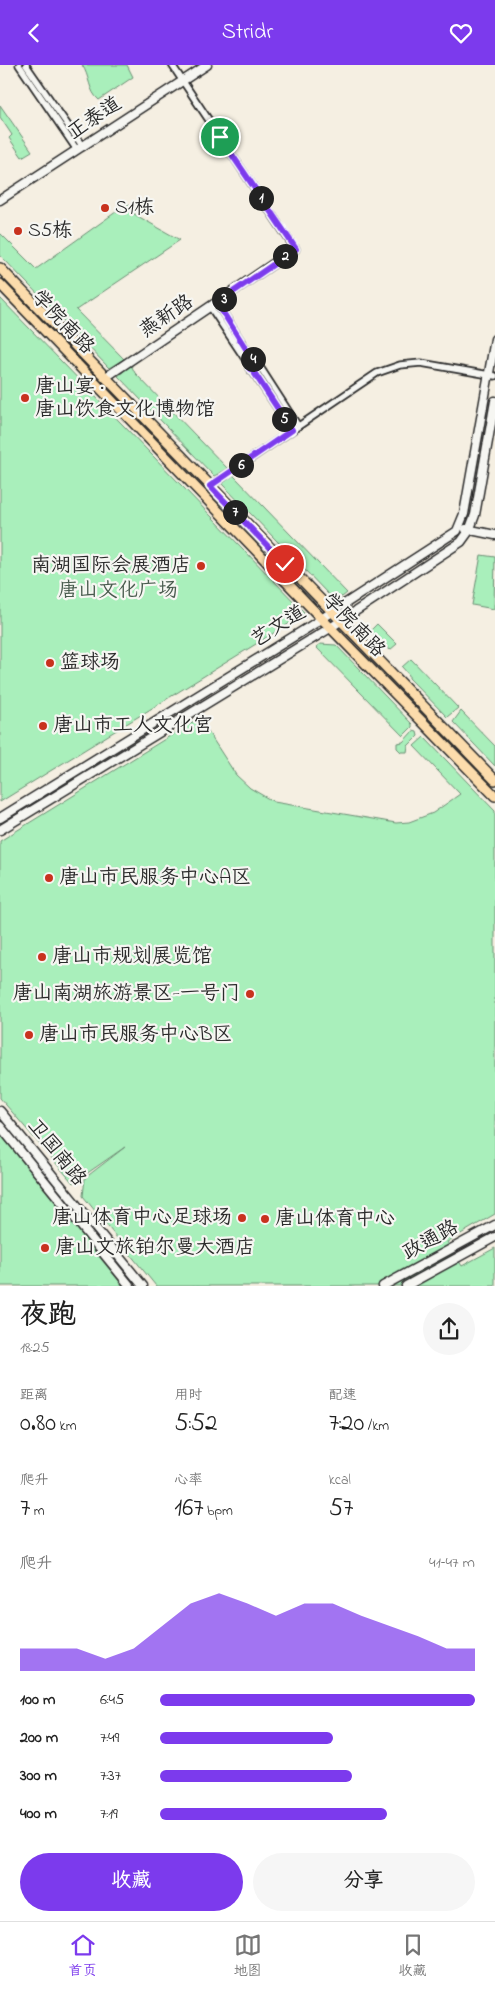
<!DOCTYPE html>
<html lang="zh">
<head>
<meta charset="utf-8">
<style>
  body { margin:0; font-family:"Indie Flower","LXGW WenKai TC",sans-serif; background:#f6f6f6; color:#222; height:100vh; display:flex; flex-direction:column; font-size:19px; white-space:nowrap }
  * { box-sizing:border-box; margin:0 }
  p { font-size:16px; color:#767676 }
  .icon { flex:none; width:28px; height:28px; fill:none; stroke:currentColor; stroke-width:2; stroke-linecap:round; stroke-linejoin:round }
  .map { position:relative; height:1221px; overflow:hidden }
  .drawer { display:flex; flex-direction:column; background:#fff; flex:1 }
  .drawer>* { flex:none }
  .pin { position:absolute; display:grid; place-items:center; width:42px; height:42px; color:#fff; margin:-21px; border:2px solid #fff; border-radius:50%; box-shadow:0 1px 5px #0007 }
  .km { position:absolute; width:25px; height:25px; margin:-12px; border-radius:50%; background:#222; color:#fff; font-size:14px; line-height:25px; text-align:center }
  .round { display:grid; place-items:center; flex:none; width:52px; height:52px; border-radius:26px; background:#f6f6f6 }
  .headline { display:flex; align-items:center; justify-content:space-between; height:85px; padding:0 20px }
  h1 { font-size:28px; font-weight:600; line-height:38px }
  .metrics { display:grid; grid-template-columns:repeat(3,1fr); gap:8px; height:85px; padding:5px 20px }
  .metrics div { display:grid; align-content:center }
  .metrics b { font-size:25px; font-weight:600 }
  .metrics small { font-size:14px; font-weight:400 }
  .metrics p { font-size:14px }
  .chart { height:140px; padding:10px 20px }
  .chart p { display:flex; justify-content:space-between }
  .chart svg { width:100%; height:90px; margin-top:5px; fill:#7c3aed; opacity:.7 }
  .button { display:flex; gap:10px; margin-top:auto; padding:10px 20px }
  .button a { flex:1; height:58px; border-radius:30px; background:#7c3aed; color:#fff; font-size:20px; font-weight:600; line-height:58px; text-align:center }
  .button a+a { background:#f6f6f6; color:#222 }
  ul { padding:0 20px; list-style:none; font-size:16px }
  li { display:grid; grid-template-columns:80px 60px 1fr; align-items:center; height:38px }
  li i { height:12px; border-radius:6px; background:#7c3aed }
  header { display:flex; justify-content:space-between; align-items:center; height:65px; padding:0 20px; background:#7c3aed; color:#fff; font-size:22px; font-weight:600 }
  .tab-bar { display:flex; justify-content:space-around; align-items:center; height:70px; border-top:1px solid #e0e0e0; background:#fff; font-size:14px; color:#767676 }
  .tab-bar a { display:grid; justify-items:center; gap:2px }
  .tab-bar .on { color:#7c3aed }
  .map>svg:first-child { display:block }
</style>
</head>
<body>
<header><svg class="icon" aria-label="back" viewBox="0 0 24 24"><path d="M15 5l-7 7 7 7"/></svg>Stridr<svg class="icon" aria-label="heart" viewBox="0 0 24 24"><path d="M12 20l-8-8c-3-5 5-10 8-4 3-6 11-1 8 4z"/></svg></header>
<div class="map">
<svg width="495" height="1221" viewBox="0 0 495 1221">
  <rect width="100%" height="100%" fill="#f5efe2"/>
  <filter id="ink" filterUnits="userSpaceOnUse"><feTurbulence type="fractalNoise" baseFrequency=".02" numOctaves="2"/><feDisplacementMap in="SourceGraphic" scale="10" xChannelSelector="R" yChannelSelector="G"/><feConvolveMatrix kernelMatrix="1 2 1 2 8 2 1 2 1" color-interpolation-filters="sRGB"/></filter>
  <g filter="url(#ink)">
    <!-- green -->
    <g fill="#a9efbb" stroke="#6a8d73">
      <path d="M82,0H127L133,12L99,35C88,26 90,11 82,0Z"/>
      <polygon points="0,40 32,86 22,92 9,73 12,70 0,52"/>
      <polygon points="127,139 136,144 134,149 180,175 76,245 124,294 109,303 0,190 0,168 36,204"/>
      <polygon points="0,233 304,547 303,550 0,737"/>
      <polygon points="131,300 135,308 228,404 214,411 118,311"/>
      <polygon points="233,410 236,413 347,528 342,532 329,530 222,419"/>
      <polygon points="481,490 495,492 494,544 472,540"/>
      <polygon points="377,559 397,579 390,585 370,566"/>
      <polygon points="320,579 336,580 412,659 412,662 403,671 316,582"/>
      <polygon points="411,594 458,643 447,652 409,613 409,610 402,602"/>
      <polygon points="461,646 495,681 495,701 453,657"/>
      <polygon points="199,653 236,710 250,723 274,737 396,758 409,757 433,748 460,729 414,681 424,672 495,746 495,1149 447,1177 462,1201 495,1183 495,1221 156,1221 83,1131 85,1113 125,1082 73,1118 0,1033 0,776"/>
      <polygon points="413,666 417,667 418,671 408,681 407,687 401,687 397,683 397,678 403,677"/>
      <polygon points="0,1069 123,1221 0,1221"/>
    </g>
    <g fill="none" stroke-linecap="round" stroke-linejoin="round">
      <defs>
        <g id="street">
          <polyline points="19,0 77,85"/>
          <polyline points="26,0 83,82"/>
          <polyline points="172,0 295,184"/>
          <polyline points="217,238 253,295"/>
          <polyline points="211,243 249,300"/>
          <circle cx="254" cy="301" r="5.5"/>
          <polyline points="260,302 298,361"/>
          <polyline points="253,307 292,365"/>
          <polyline points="210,421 377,308 400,300 421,298 495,311"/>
        </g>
        <g id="secondary">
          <polyline points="0,135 207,0"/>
          <polyline points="106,312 295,184"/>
          <polyline points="466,464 495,470"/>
          <polyline points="0,753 309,562 457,466 464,449 495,274"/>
          <polyline points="0,765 330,563 461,477 469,466 475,450 495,336"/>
          <polyline points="0,1046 143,1221"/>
          <polyline points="0,1061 130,1221"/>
          <polyline points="383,1221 495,1160"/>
          <polyline points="406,1221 495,1172"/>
        </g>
        <g id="primary">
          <polyline points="0,203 495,715"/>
          <polyline points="0,219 322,554 495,731"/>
        </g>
      </defs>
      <!-- street casing -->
      <use href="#street" stroke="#2b2b2b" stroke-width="9"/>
      <!-- secondary casing -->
      <use href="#secondary" stroke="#2b2b2b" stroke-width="11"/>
      <!-- primary casing -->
      <use href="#primary" stroke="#2b2b2b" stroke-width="12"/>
      <!-- street -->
      <use href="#street" stroke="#f6f6f2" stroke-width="5.5"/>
      <!-- secondary -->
      <use href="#secondary" stroke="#f6f6f2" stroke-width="8"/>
      <!-- primary -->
      <use href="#primary" stroke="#fcdcac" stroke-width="9"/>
    </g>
  </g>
  <g fill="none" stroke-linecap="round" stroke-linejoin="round" filter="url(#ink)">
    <defs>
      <polyline id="route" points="220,72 296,184 217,238 253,295 249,298 249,303 253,306 292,365 210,421 285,499"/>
    </defs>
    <!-- route casing -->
    <use href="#route" stroke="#fff" stroke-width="10"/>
    <!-- route -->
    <use href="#route" stroke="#7c3aed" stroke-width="6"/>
  </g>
  <!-- markers -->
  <g fill="#c8321e" stroke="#f6f6f2" stroke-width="2">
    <circle cx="105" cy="143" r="5"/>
    <circle cx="18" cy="166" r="5"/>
    <circle cx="25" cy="333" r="5"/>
    <circle cx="201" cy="501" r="5"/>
    <circle cx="50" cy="598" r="5"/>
    <circle cx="43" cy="661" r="5"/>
    <circle cx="49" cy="813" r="5"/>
    <circle cx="42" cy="892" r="5"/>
    <circle cx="250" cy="929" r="5"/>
    <circle cx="29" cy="970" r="5"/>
    <circle cx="242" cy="1153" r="5"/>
    <circle cx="265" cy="1154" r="5"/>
    <circle cx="45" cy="1183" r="5"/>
  </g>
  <g text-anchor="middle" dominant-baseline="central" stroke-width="4.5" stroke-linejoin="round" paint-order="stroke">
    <!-- street labels -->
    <g font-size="20" fill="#2b2b2b" stroke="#f6f6f2">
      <text transform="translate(95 54) rotate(-34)">正泰道</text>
      <text transform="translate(167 252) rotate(-34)">燕新路</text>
      <text transform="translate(62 258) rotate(46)">学院南路</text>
      <text transform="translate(353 561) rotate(46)">学院南路</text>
      <text transform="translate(279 562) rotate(-32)">艺文道</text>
      <text transform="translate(56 1088) rotate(51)">卫国南路</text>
      <text transform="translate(431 1176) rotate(-29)">政通路</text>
    </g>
    <!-- poi labels -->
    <g font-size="20" fill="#2b2b2b" stroke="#f6f6f2" text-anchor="start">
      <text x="115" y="143">S1栋</text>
      <text x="28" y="166">S5栋</text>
      <text x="35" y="322">唐山宴 ·<tspan x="35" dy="23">唐山饮食文化博物馆</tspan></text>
      <text x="191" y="501" text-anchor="end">南湖国际会展酒店</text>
      <text x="60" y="598">篮球场</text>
      <text x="53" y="661">唐山市工人文化宫</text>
      <text x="59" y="813">唐山市民服务中心A区</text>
      <text x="52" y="892">唐山市规划展览馆</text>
      <text x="240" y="929" text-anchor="end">唐山南湖旅游景区-一号门</text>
      <text x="39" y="970">唐山市民服务中心B区</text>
      <text x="232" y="1153" text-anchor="end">唐山体育中心足球场</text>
      <text x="275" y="1154">唐山体育中心</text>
      <text x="55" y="1183">唐山文旅铂尔曼大酒店</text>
    </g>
    <!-- park labels -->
    <g font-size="20" fill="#4a5c4f" stroke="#f6f6f2">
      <text x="118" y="526">唐山文化广场</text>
    </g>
  </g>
</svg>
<div class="pin" style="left:220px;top:72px;background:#1e9e55"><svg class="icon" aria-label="arrive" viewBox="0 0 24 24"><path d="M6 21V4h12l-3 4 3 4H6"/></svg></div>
<div class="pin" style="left:285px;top:499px;background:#d93025"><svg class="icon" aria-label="check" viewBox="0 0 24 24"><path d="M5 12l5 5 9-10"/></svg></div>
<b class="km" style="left:261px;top:133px">1</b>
<b class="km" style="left:285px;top:191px">2</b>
<b class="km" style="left:224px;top:234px">3</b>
<b class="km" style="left:253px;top:294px">4</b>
<b class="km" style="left:284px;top:354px">5</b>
<b class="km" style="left:241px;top:400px">6</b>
<b class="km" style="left:235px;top:447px">7</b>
</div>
<section class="drawer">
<div class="headline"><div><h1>夜跑</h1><p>18:25</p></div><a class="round"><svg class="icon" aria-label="share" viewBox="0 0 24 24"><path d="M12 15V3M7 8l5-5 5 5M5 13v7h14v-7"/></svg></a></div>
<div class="metrics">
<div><p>距离</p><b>0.80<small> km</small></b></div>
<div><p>用时</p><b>5:52</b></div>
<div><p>配速</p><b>7:20<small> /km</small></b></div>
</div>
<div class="metrics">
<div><p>爬升</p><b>7<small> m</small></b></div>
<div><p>心率</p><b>167<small> bpm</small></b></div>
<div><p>kcal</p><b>57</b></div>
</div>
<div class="chart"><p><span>爬升</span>41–47 m</p>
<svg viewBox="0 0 160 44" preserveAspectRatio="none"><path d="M0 44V33L10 33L20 33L30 38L40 33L50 22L60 11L70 6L80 11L90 17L100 11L110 11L120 17L130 22L140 27L150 33L160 33V44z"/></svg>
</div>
<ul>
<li><b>100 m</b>6:45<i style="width:100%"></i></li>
<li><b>200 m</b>7:49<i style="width:55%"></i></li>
<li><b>300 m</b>7:37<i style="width:61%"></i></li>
<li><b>400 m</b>7:19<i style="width:72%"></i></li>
</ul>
<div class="button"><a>收藏</a><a>分享</a></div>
</section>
<nav class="tab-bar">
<a class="on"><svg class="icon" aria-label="home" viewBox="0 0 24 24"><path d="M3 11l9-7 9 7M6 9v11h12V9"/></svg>首页</a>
<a><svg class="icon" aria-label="map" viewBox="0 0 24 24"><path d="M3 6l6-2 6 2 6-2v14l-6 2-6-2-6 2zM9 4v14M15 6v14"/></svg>地图</a>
<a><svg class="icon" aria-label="saved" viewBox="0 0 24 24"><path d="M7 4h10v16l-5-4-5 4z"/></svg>收藏</a>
</nav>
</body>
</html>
